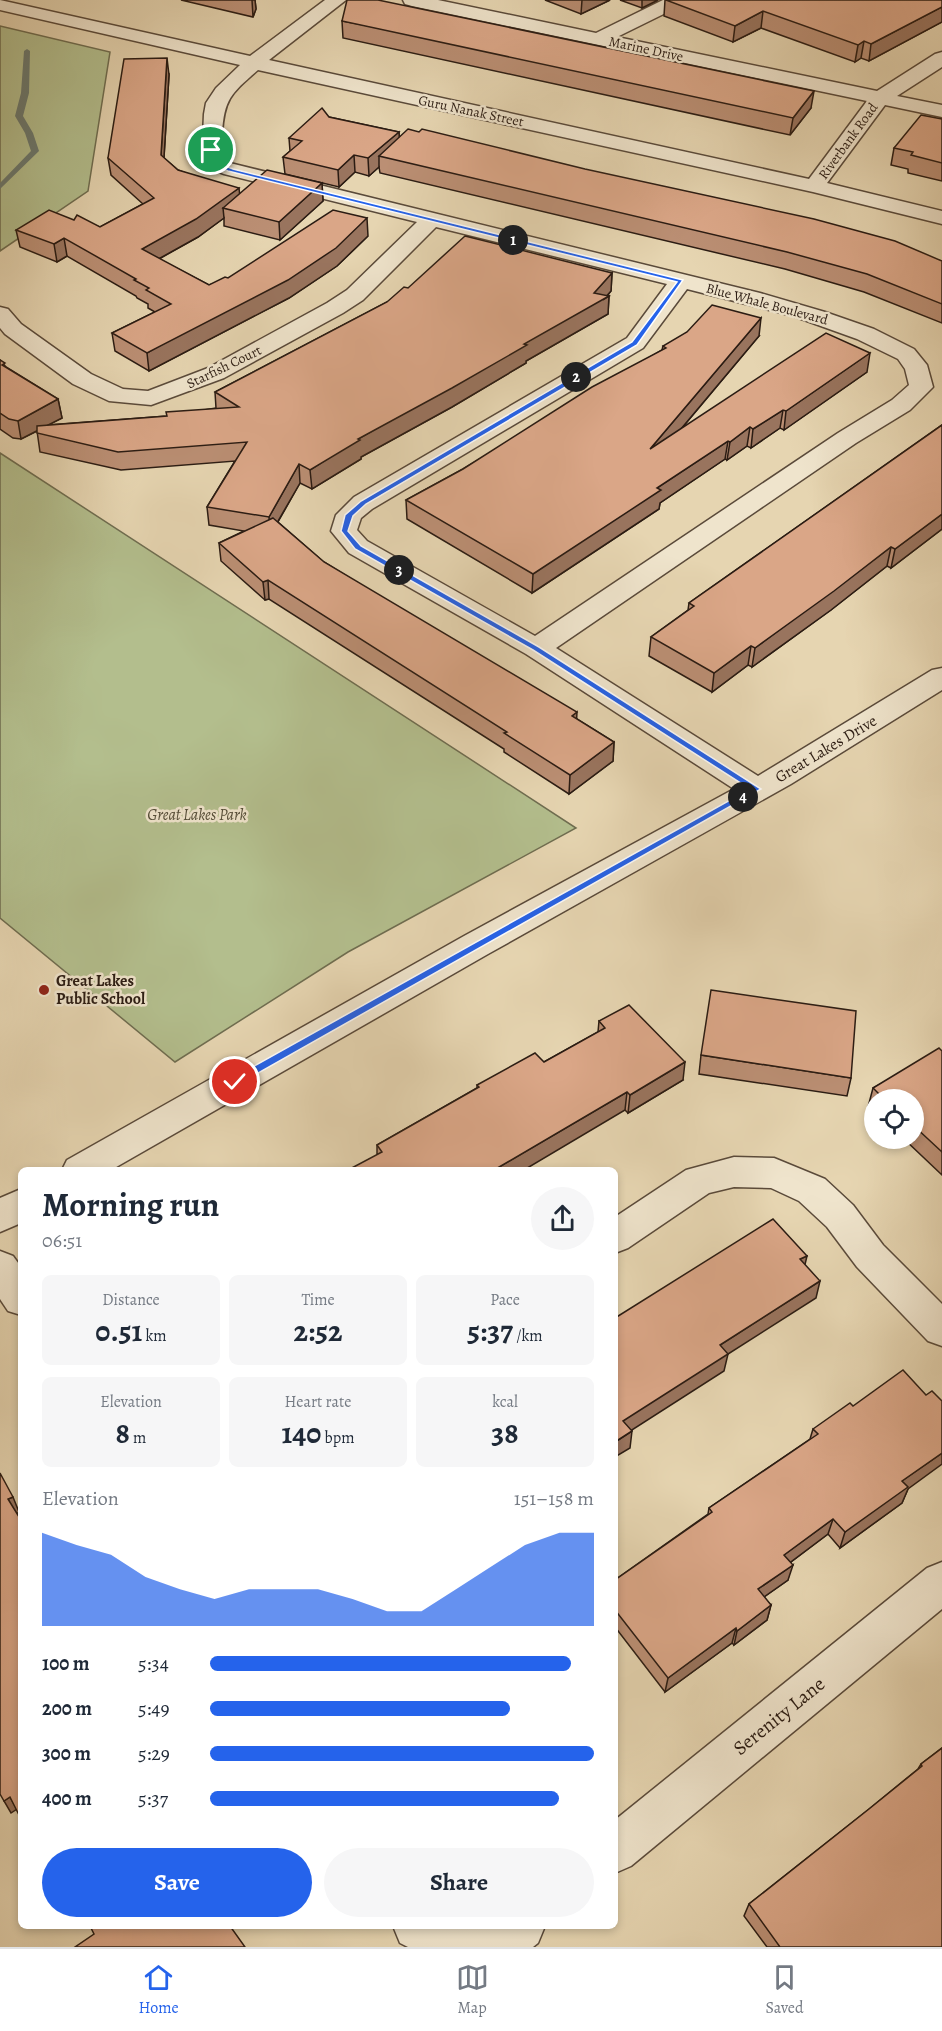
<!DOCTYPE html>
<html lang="en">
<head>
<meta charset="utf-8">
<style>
  body { margin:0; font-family:Alegreya,serif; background:#f6f6f7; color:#1f2937; height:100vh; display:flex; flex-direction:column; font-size:22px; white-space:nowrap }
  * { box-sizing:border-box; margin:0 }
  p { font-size:20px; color:#747a83 }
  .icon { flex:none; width:33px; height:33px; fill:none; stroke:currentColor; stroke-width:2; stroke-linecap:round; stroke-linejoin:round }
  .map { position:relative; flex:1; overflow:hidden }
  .details { position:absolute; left:18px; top:1167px; width:600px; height:762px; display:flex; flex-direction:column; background:#fff; border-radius:9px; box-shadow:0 3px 9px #0003 }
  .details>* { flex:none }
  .controls { position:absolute; left:864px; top:1089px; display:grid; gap:12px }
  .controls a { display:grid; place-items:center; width:60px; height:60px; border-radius:50%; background:#fff; box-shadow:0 3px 9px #0003; font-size:30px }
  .pin { position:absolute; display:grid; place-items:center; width:51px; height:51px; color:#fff; margin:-26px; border:3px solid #fff; border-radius:50%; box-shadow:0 2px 6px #0007 }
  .km { position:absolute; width:30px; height:30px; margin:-15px; border-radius:50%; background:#222; color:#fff; font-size:16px; line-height:30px; text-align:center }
  .round { display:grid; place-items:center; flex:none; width:63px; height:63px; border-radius:32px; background:#f6f6f7 }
  .head { display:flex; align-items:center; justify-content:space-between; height:102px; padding:0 24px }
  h1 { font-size:33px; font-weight:700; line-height:45px }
  .metrics { display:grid; grid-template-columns:repeat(3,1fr); gap:9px; height:102px; padding:6px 24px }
  .metrics div { display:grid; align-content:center; border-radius:9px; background:#f6f6f7; text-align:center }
  .metrics b { font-size:30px; font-weight:700 }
  .metrics small { font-size:16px; font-weight:400 }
  .metrics p { font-size:16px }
  .chart { height:168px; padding:12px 24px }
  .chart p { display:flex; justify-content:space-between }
  .chart svg { width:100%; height:108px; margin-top:6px; fill:#2563eb; opacity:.7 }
  .action { display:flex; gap:12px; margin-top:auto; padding:12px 24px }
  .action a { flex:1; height:69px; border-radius:36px; background:#2563eb; color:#fff; font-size:24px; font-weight:700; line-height:69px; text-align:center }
  .action a+a { background:#f6f6f7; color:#1f2937 }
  ul { padding:0 24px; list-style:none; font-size:20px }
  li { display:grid; grid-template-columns:96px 72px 1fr; align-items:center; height:45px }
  li i { height:15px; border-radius:8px; background:#2563eb }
  .tab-bar { display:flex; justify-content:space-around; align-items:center; height:84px; border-top:2px solid #e0e1e3; background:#fff; font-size:16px; color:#747a83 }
  .tab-bar a { display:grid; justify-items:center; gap:3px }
  .tab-bar .current { color:#2563eb }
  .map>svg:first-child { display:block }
</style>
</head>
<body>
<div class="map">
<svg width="942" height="1947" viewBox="0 0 942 1947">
  <rect width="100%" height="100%" fill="#e6d5b1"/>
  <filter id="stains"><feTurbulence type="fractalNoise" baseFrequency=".00333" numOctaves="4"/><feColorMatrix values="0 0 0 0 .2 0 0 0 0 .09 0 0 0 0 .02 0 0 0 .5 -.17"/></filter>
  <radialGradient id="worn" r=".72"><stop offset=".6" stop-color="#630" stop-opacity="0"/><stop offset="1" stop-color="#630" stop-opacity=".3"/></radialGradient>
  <!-- green -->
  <g fill="#b3be8d" stroke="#6f6d50" stroke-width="1.5">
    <polygon points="0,26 110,52 88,191 0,251"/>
    <polygon points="0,453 576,828 348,952 175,1062 0,918"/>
  </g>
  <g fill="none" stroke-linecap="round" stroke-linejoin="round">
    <!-- stream -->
    <polygon fill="#6b7a70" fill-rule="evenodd" points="27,49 30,51 29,93 23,116 33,133 39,151 0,189 0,183 31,151 25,133 15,116 21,93 24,51"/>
    <defs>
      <g id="minor">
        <path d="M0,0L250,56L325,0H346L269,60L809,179L867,101L412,6L405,4L403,0H438L596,33L663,0H686L684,4L617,37L877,91L935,54L942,52V67L897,96L942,105V117L885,105L827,183L942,211V224L813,192L258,70C232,93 224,98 222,134C222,142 221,150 222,158L230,163L760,293L825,312L874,329L914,349L927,365L933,387L910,410L856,443L556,648L758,776L932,670L942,668V690L791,784L488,954L111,1170H62L67,1160L464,936L734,789L526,654L349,553L331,531L336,515L354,497L627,338L667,284L436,227L363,300L343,313L224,378L151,405L109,401L73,384L5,334L0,328V307L8,309L21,324L91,374L123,389L148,391L208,368L327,303L347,290L417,222L224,174L209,168L202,158L204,114L206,103L216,88L240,65L0,10ZM687,289L793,316L857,339L898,359L905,369L909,385L892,400L838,433L535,636L367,541L357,530L361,518L372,509L643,348Z"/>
        <polygon points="734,1157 774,1158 825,1179 853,1205 883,1245 942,1304 942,1346 928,1341 857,1267 827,1227 799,1201 771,1188 734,1187 709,1193 628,1248 615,1253 615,1217 686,1170"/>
        <polygon points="21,1189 21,1223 0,1232 0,1198"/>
        <polygon points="0,1251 13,1256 21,1267 21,1315 8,1311 0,1299"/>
        <polygon points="942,1562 942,1609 631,1866 615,1873 615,1820 927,1568"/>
        <polygon points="393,1926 545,1926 538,1943 533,1947 408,1947 400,1943"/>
      </g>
    </defs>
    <!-- minor casing -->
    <use href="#minor" stroke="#5a4a3a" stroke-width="3"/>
    <!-- minor -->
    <use href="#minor" fill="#efe4cc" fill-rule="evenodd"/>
  </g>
  <!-- wall -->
  <g fill="#bb8f74" stroke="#2b1c13" stroke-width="1.5">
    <polygon points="181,0 255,0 256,9 253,17"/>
    <polygon points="545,0 610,0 581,14"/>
    <polygon points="620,0 658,0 642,8"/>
    <polygon points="665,0 942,0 942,22 869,61 861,58 855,62 761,28 733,42 664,16"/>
    <polygon points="342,21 811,108 790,135 343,38"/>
    <polygon points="169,75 164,158 178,170 240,194 322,183 323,201 280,240 224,226 224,218 198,237 159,259 209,285 368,236 337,266 289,298 149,371 115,351 112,333 155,312 148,308 148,304 137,298 136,296 67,256 57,262 20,247 16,230 74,220 100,227 143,204 111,175 108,158"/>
    <polygon points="329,117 399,132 399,137 942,261 942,323 864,292 785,269 380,173 379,167 369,176 355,172 339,187 285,174 283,157 290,151 289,138"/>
    <polygon points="942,119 942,181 908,173 908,169 891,165 894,148"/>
    <polygon points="612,273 611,291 607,296 609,296 608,314 526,361 526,363 452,407 361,457 361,459 312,489 300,483 278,522 324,562 614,742 613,761 569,794 504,752 504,749 269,599 265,600 221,561 219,543 244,531 209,525 207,507 235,461 121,470 40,452 37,431 21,439 13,438 0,429 0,360 6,367 58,399 62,418 47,425 167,416 216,408 215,392 387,302 408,288"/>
    <polygon points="759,336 682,428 867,372 784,430 780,428 751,448 747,446 727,460 725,459 660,503 659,509 532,593 407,519 406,500 463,469 662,350 663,346"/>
    <polygon points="942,425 942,529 891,568 887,566 831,610 752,667 748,665 712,692 649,656 651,637 688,610 689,603"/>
    <polygon points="599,1021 683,1080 628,1113 625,1110 377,1154 377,1145 477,1088 477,1085 544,1062 598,1032"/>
    <polygon points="942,1051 942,1175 903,1138 914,1138 914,1100 874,1100 874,1112 868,1107 873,1088"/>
    <polygon points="701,1055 851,1078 847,1096 699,1074"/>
    <polygon points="813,1429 908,1489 902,1503 840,1548 828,1534 791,1562 788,1580 764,1597 771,1605 767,1620 734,1645 732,1643 665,1692 615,1627 615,1580 708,1514 709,1508 810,1439"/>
    <polygon points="942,1748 942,1947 767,1947 744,1916 749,1904 869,1809 918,1769 921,1764"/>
  </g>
  <!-- shaded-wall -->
  <g fill="#99745e" stroke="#2b1c13" stroke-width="1.5">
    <polygon points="252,0 255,0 256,9 253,17"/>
    <polygon points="582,0 610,0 581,14"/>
    <polygon points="642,0 658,0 642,8"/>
    <polygon points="942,7 942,22 869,61 871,44"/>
    <polygon points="763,11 761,28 733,42 735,26"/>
    <polygon points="864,41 861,58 855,62 858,45"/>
    <polygon points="167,58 169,75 163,173 161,155"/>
    <polygon points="814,91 811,108 790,135 793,118"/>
    <polygon points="399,132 400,149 379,156 379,167 369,176 368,158"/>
    <polygon points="354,155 355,172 339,187 338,170"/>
    <polygon points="322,183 323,201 280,240 279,222"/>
    <polygon points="239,188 241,206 223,208 224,218 198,237 144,267 142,249"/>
    <polygon points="367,218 368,236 337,266 289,298 149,371 147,353"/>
    <polygon points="64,238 67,256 57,262 54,244"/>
    <polygon points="612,273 611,291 603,300 609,296 608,314 526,361 526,363 452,407 361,457 361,459 312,489 310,470 358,439 524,344 594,293"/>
    <polygon points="761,318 759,336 649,467 650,449"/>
    <polygon points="870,353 867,372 784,430 786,411"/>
    <polygon points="58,399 62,418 21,439 18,421"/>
    <polygon points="783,410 780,428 751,448 753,429"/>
    <polygon points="750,427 747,446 727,460 730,442"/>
    <polygon points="728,441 725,459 660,503 659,509 532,593 533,574 657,488"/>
    <polygon points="299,464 300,483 270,535 269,517"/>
    <polygon points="942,514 942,529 891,568 895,549"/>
    <polygon points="891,547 887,566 831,610 752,667 755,648"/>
    <polygon points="268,580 269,599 265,600 263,582"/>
    <polygon points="751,646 748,665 712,692 714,673"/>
    <polygon points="577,712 576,731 572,716"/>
    <polygon points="614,742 613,761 569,794 570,775"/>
    <polygon points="685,1062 683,1080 628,1113 630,1095"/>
    <polygon points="627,1092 625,1110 524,1170 494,1170"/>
    <polygon points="807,1256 803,1273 800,1259"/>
    <polygon points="820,1281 816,1298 728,1354 724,1371 621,1437 623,1421 720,1345"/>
    <polygon points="632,1431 630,1448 615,1457 615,1442"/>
    <polygon points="942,1453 942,1464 908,1489 902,1503 840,1548 845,1532 902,1481"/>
    <polygon points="13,1497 19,1512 15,1515 8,1499"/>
    <polygon points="833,1519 828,1534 780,1570 784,1555"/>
    <polygon points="793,1565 788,1580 754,1604 758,1589"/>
    <polygon points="771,1605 767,1620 734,1645 737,1631"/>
    <polygon points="736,1628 732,1643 665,1692 668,1678"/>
    <polygon points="10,1797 17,1809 11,1813 4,1801"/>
  </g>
  <!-- building -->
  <g fill="#daa687" stroke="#2b1c13" stroke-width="1.5">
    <polygon points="347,0 378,0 814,91 793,118 342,21"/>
    <polygon points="666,0 942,0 942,7 871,44 864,41 858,45 763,11 735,26"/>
    <polygon points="167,58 161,155 178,170 239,188 196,219 142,249 209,285 225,277 228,278 333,210 367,218 336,248 288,280 147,353 112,333 171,304 146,290 149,288 134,280 136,279 64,238 54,244 16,230 49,210 74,220 77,215 100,227 154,198 108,158 124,59"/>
    <polygon points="322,108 329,117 399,132 368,158 354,155 338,170 283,157 302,141 289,138"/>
    <polygon points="921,115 942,119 942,163 911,155 913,152 894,148"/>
    <polygon points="408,129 419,132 422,129 585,169 814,219 895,241 942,261 942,304 867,274 787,252 379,156"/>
    <polygon points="267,170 322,183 279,222 223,208"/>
    <polygon points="465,236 612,273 594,293 609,296 524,344 527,345 452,388 358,439 360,440 310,470 299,464 269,517 207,507 247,442 118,452 37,433 37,426 167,416 166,412 239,407 215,392 387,302 404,287 408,288"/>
    <polygon points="712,305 761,318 650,449 826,333 870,353 786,411 783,410 753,429 750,427 730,442 728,441 657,488 661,490 533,574 406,500 463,469 592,387 666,348 663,346 687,332"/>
    <polygon points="0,360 5,363 2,365 58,399 18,421 9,419 0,413"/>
    <polygon points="942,425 942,514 895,549 891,547 834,591 755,648 751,646 714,673 651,637 694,606 689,603"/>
    <polygon points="273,518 324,562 577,712 572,716 614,742 570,775 504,733 507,732 268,580 263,582 219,543"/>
    <polygon points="711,990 856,1011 851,1078 701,1055"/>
    <polygon points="629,1005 685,1062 630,1095 627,1092 494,1170 348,1170 382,1152 377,1145 479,1087 477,1085 535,1053 544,1062 605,1028 599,1021"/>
    <polygon points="939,1048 942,1051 942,1152 914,1126 914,1100 885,1100 873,1088"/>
    <polygon points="773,1219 807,1256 800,1259 820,1281 720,1345 728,1354 623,1421 632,1431 615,1442 615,1318"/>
    <polygon points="903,1370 926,1395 932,1391 942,1401 942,1453 902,1481 908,1487 845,1532 833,1519 784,1555 793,1565 758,1589 771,1605 737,1631 736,1628 668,1678 615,1610 615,1580 712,1512 709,1508 818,1434 813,1429 850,1403 853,1406"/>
    <polygon points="0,1473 13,1497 8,1499 21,1520 21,1819 10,1797 4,1801 0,1794"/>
    <polygon points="942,1748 942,1947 780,1947 749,1904 869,1809 922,1766 921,1764"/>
    <polygon points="90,1926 230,1926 245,1947 75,1947 94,1934"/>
  </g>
  <!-- route -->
  <path fill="#2563eb" stroke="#fff" stroke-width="1.5" d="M209,149L214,150C213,163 222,165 233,169L683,280L637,345L366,504L353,516L348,531L361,546L539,647L761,789L235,1086L231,1085V1079L750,789L533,650L355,549L341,531L345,515L361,501L632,342L677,282L228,171L213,165L207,157Z"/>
  <!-- markers -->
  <circle fill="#8f2418" stroke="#efe4cc" stroke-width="2" cx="44" cy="990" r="6"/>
  <g text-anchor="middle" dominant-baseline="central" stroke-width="5" stroke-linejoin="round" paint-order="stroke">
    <!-- far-street labels -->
    <g font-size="14" fill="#2b1c13" stroke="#efe4cc">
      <text transform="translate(646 49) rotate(12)">Marine Drive</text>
      <text transform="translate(471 111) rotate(12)">Guru Nanak Street</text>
      <text transform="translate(848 141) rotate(-54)">Riverbank Road</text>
      <text transform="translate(767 304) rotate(15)">Blue Whale Boulevard</text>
      <text transform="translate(224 367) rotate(-26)">Starfish Court</text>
    </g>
    <!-- street labels -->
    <g font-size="16" fill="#2b1c13" stroke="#efe4cc">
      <text transform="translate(826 749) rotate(-31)">Great Lakes Drive</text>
    </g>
    <!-- park labels -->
    <g font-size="16" font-style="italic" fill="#544d38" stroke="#efe4cc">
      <text x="197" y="815">Great Lakes Park</text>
    </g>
    <!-- poi labels -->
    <g font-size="16" font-weight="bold" fill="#2b1c13" stroke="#efe4cc" text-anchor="start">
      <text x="56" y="981">Great Lakes<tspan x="56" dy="18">Public School</tspan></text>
    </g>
    <!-- near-street labels -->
    <g font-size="20" fill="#2b1c13" stroke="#efe4cc">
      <text transform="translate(779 1716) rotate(-39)">Serenity Lane</text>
    </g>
  </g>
  <rect width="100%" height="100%" filter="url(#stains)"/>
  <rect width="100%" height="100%" fill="url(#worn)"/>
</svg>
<div class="controls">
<a><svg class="icon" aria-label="locate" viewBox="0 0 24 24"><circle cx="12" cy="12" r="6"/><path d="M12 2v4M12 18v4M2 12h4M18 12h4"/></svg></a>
</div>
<div class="pin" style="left:211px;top:150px;background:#1e9e55"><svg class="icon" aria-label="arrive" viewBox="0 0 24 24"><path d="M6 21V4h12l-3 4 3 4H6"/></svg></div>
<div class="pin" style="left:235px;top:1082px;background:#d93025"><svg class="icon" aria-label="check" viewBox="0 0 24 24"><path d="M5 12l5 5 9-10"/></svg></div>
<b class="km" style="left:513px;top:240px">1</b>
<b class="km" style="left:576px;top:377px">2</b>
<b class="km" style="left:399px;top:570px">3</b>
<b class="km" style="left:743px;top:797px">4</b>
<section class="details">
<div class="head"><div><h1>Morning run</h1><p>06:51</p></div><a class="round"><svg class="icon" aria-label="share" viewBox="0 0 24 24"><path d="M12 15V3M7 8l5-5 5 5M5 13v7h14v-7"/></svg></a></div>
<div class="metrics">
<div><p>Distance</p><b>0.51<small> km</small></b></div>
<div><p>Time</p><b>2:52</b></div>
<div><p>Pace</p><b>5:37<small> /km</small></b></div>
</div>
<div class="metrics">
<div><p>Elevation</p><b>8<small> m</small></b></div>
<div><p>Heart rate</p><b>140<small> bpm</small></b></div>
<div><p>kcal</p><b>38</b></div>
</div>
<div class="chart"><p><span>Elevation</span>151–158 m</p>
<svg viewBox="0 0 160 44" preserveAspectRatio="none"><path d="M0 44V6L10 11L20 15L30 24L40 29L50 33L60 29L70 29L80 29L90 33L100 38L110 38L120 29L130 20L140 11L150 6L160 6V44z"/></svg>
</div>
<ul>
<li><b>100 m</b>5:34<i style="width:94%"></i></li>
<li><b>200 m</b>5:49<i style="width:78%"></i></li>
<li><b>300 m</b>5:29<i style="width:100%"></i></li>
<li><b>400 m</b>5:37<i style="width:91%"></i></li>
</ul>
<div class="action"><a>Save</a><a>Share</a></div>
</section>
</div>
<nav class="tab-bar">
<a class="current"><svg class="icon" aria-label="home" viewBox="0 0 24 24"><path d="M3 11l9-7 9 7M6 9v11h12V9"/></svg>Home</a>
<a><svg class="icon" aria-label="map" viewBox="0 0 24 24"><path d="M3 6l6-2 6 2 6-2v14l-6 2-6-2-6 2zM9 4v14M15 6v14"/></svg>Map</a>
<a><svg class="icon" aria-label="saved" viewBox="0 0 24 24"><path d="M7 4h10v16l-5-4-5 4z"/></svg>Saved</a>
</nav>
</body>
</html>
